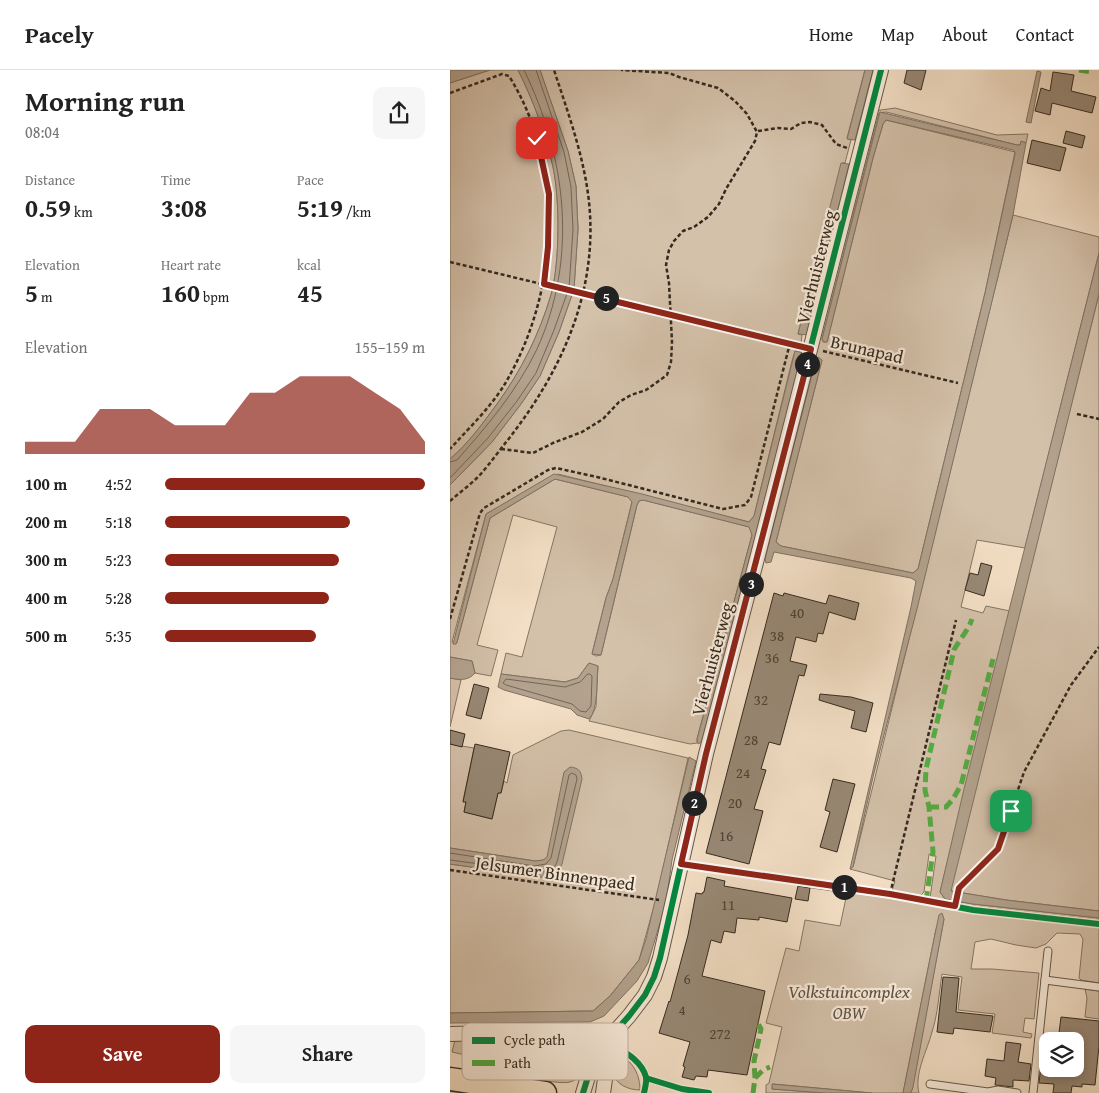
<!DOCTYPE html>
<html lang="en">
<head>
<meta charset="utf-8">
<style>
  body { margin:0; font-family:"Gentium Book Plus",serif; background:#f6f6f6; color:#222; height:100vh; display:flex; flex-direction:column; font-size:19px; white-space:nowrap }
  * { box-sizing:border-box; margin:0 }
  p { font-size:16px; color:#767676 }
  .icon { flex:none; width:28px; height:28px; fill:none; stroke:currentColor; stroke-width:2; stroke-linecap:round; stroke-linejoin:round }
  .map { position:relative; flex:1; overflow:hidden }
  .sheet { display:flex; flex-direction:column; background:#fff; width:450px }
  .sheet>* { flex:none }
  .buttons { position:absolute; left:589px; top:962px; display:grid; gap:10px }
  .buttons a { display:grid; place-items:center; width:45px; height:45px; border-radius:10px; background:#fff; box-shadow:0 2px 8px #0003; font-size:25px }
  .pin { position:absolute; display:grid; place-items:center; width:42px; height:42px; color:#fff; margin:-21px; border-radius:10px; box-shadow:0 2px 8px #0006 }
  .km { position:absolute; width:25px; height:25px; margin:-12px; border-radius:50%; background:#222; color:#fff; font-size:14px; line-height:25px; text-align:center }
  .round { display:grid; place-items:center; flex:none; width:52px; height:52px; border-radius:10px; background:#f6f6f6 }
  .overview { display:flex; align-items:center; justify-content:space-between; height:85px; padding:0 25px }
  h1 { font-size:28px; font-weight:800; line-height:38px }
  .stats { display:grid; grid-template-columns:repeat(3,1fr); gap:8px; height:85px; padding:5px 25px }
  .stats div { display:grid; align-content:center }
  .stats b { font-size:25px; font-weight:800 }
  .stats small { font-size:14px; font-weight:400 }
  .stats p { font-size:14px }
  .chart { height:140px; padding:10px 25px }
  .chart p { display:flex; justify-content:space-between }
  .chart svg { width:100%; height:90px; margin-top:5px; fill:#8f2418; opacity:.7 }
  .cta { display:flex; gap:10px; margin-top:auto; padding:10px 25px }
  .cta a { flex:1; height:58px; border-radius:10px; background:#8f2418; color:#fff; font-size:20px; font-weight:800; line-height:58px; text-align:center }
  .cta a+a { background:#f6f6f6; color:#222 }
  ul { padding:0 25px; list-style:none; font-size:16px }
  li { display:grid; grid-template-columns:80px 60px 1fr; align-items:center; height:38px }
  li i { height:12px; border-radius:6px; background:#8f2418 }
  header { display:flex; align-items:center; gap:30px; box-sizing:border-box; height:70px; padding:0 25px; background:#fff; border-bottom:1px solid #e0e0e0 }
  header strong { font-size:24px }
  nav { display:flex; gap:28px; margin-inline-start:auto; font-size:18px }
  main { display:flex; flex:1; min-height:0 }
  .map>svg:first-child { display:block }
</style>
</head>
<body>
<header>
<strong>Pacely</strong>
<nav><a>Home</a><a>Map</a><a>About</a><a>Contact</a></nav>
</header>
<main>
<section class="sheet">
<div class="overview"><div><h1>Morning run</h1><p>08:04</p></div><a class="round"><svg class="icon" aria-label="share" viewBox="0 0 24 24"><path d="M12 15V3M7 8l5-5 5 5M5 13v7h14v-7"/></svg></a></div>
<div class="stats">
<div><p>Distance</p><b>0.59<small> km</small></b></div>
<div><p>Time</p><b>3:08</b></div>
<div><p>Pace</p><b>5:19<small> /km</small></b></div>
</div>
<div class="stats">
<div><p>Elevation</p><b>5<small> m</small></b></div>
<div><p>Heart rate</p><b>160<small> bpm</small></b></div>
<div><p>kcal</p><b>45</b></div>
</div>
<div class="chart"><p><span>Elevation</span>155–159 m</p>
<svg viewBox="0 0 160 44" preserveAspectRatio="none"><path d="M0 44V38L10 38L20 38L30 22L40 22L50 22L60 30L70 30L80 30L90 14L100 14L110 6L120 6L130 6L140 14L150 22L160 38V44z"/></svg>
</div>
<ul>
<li><b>100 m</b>4:52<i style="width:100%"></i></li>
<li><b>200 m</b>5:18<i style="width:71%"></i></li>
<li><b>300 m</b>5:23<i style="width:67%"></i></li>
<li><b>400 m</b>5:28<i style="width:63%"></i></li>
<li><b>500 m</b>5:35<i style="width:58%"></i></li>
</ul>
<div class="cta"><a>Save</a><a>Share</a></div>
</section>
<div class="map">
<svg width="649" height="1023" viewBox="0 0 649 1023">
  <rect width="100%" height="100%" fill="#f4e0c7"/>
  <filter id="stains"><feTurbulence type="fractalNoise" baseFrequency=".004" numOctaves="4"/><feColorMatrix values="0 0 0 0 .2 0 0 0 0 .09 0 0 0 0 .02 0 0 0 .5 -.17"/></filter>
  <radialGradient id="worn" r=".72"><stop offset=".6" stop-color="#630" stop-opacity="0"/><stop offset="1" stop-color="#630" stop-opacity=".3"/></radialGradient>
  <!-- green -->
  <g fill="#d4c1aa" stroke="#847664">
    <path d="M40,0H68C83,30 96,64 103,97C110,130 110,192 101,225C89,265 71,301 47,334C33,353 18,374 0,389V13Z"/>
    <polygon points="90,0 415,0 397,68 401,70 395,93 392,93 348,264 352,265 350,282 345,281 342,291 304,446 299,452 108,404 36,444 2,572 6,574 7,572 40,448 105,409 179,427 182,432 163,509 156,528 142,584 146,586 151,585 187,435 189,431 193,430 300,457 302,465 247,669 247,673 240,674 139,651 146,637 148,596 139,593 128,608 115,612 51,604 56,583 72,587 107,457 63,445 27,575 48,580 41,606 25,603 22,591 0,587 0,415 42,372 71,334 90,306 109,262 124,219 128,159 126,116 118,81"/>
    <polygon points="445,38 547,65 578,64 576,73 574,72 569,75 567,75 436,42 429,43 372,269 373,272 377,272 423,88 433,54 436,50 565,82 535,223 468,499 463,503 331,476 326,472 372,290 369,288 366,289 315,489 312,488 424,41"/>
    <polygon points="563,145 649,167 649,183 575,478 527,470 511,537 533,543 536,536 560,541 490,822 495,829 523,834 649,848 649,850 522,836 480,828 486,786 479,784 474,822 470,826 442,821 445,811 400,799 403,797"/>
    <polygon points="649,224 649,841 556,830 501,821 501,814"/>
    <polygon points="0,608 11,610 0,657"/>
    <polygon points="119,660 238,688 206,829 189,890 160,926 143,941 0,943 0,794 90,807 101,807 108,802 97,787 94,790 85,791 0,778 0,674 24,678 13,731 16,732 14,742 42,749 48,723 51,723 54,711 57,713 63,685 111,661"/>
    <path d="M348,815L441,828L523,843L649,857V913L631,910L629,908L633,869L630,864L607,863L596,874L586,878L566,875L541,869L525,872L521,899H542L589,903L584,949L575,948L573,962L582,964L581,968L542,963L545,944L508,940L512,907L492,904C489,923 488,944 482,962C477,981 464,1004 469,1023H461L494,849L486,859L453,1023H421L323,1014L322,1019L375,1023H316V1015L319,1013L332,957L316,953L336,878L349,881L355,850L390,856L397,823L348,816Z"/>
    <polygon points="635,919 649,921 649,949 635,947 637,928"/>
    <path d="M120,968L126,969L121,990L127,992L132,974C139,981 138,988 135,996C132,1004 128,1010 120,1012C105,1016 49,1000 31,995L32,993L15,989V985L2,982L5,970Z"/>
    <path d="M163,983C181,987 190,1003 190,1020C178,1020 164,1014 162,1000C161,995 163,988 163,983Z"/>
  </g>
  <!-- water -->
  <g fill="#b3a28e" stroke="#817262">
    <polygon points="0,0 40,0 0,13"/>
    <path d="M68,0H90L118,81L126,116L128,159L124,219L109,262L90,306L71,334L42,372L0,415V389C18,374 33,353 47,334C71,301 89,265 101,225C110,192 110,130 103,97C96,64 83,30 68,0Z"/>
    <polygon points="415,0 423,0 405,70 397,69"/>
    <polygon points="587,1 591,2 581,53 576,52"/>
    <polygon points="430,42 567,75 570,75 571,71 576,73 563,145 467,539 423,707 403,797 400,799 461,537 466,511 461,508 324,482 321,492 316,493 315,489 366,289 368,287 372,290 326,472 331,476 463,503 468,499 535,223 565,84 565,82 563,80 436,50 433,54 423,88 377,272 374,272 372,269"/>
    <polygon points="391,93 399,94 358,265 348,264"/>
    <polygon points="649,183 649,224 501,821 556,830 649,841 649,848 523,834 495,829 490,822 514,719"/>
    <polygon points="345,281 354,283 252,672 248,674 247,669 302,465 299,457 193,430 189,431 187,435 151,585 142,584 156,528 163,509 182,432 178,427 105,409 40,448 7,572 6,574 3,574 36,444 104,404 192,424 299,452 304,446"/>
    <path d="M0,587L22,591L25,603C18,611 10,610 0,608Z"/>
    <path d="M139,593L148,596C146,610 149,639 139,649L127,645L121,639L54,620L48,617L51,604L115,612L128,608Z"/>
    <polygon points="239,687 246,691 222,790 216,833 198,893 187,911 154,946 140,952 0,953 0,943 143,941 160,926 189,890 196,869"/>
    <path d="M120,697C128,698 131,700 132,709L112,794C107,805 102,807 91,807L0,794V778L85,791L93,790L97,787L114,702Z"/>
    <polygon points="492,843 494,849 463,1017 461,1023 453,1023 486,859 489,845"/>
    <polygon points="322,1014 422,1023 375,1023 322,1019"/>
  </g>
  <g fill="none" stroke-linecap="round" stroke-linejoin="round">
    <!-- shore -->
    <g stroke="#746656" stroke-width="1">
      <path d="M0,392L7,390C37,356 67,321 87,279C128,189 117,88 74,0"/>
      <polyline points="0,408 38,368 67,331 86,303 104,260 119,218 123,160 121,117 114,82 86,0"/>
      <polygon points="138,604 140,604 142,606 141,636 136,642 130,641 122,634 56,615 53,613 56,609 115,617 130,612"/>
      <path d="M0,783L84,796L96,794L101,788L119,705L122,703L126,705L127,709L107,792C103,801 100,802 91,802L0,790"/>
    </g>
  </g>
  <!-- building -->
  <g fill="#988976" stroke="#352a1f">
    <polygon points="457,0 476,0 471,20 454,13"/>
    <polygon points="603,2 624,5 621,21 646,27 642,43 602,33 600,45 585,41 591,18 600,21"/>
    <polygon points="616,61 635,66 632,78 613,73"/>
    <polygon points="582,70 616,78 610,101 577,93"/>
    <polygon points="531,493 542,496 534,526 515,520 520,503 528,505"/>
    <polygon points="324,523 333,526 334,523 376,534 379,525 409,533 405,550 379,542 373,564 368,563 366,572 346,567 340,591 357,595 354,606 349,605 330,675 319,672 311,699 316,700 304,739 313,741 299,794 256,783"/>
    <polygon points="24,614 39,618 31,649 16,645"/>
    <polygon points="370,624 401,627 423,633 416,662 401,658 405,641 369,630"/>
    <polygon points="0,660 15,664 12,677 0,674"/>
    <polygon points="25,674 60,682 51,723 48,723 42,749 14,742 16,732 13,732"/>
    <polygon points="383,709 405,714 387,782 370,777 380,742 375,740"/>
    <polygon points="257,807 275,811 274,816 342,828 337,852 309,847 309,850 287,848 285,863 274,861 271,873 261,870 252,906 315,921 297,1005 258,1000 257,1007 246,1006 244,1010 232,1007 235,997 233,996 240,972 209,963 219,931 220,932 238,865 246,823 252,824 253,822 254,822"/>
    <polygon points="348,816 360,818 358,831 345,829"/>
    <polygon points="493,907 509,908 506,942 543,946 540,962 504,958 503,964 487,962"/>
    <polygon points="611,947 649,951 649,976 645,1015 632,1014 632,1017 622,1016 621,1023 603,1023 604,1014 589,1013 591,995 598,996 598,999 625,999 625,971 608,971"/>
    <polygon points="556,972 571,974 568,992 581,994 579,1011 563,1010 563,1017 545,1015 546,1008 535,1006 537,989 554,991"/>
  </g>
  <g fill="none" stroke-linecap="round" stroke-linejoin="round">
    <defs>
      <g id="lane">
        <polyline points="595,910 649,917"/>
        <polyline points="480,1014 538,1022 548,1020 567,1023"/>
        <polyline points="583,1023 598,881"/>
      </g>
      <g id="street">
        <polyline points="0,964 116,961 157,971"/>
        <polyline points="133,1023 145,984 179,946 195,925 204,907 210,888 256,684 309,481 431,0"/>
        <polyline points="153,1023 158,989 157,971"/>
      </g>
      <polyline id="primary" points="0,1009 95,1023"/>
    </defs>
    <!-- lane casing -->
    <use href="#lane" stroke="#655849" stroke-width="9"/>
    <!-- street casing -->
    <use href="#street" stroke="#655849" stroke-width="16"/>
    <!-- primary casing -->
    <use href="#primary" stroke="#352a1f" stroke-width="25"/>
    <!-- path -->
    <g stroke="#352a1f" stroke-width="2.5" stroke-dasharray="4 2.5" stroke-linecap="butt">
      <path d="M0,23L52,4L59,6C116,97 109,221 56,312C42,336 19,358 0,379"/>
      <polyline points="308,61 328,58 341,59 351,53 360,52 372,55 386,74 397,78"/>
      <polyline points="0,192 346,275"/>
      <polyline points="373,281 508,313"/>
      <polyline points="627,344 649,349"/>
      <polyline points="51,379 83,383 103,373 132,362 153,349 169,332 181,325 196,320 217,305 221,292 222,272 219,213 216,195 219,180 224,171 233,161 244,157 258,147 269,134 276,119 305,71 307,62 297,44 285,31 268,18 229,7 219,3 171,0"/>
      <path d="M0,431C9,423 20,415 29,406C39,395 48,382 57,371C109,305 145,229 140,144C137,94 119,46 104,0"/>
      <polyline points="0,549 30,443 34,438 98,400 106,398 147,407 273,439 295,435 301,427 340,273"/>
      <polyline points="0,800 209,830"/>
      <polyline points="440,824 506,550"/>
      <polyline points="505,836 509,818 548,779 574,702 621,615 649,577"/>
    </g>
    <!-- lane -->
    <use href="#lane" stroke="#f8ebdb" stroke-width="7"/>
    <!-- street -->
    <use href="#street" stroke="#f8ebdb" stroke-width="14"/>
    <!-- primary -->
    <use href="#primary" stroke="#f4e0c7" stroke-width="22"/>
    <!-- quiet -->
    <g stroke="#54ab43" stroke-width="5" stroke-dasharray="10 5" stroke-linecap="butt">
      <polyline points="629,0 643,2"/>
      <polyline points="479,737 496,737 503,729 511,715 543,589"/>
      <path d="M476,831L483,782L479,737L475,720L476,699L504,580C509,570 518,561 522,549"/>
      <polyline points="305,1008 313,1000 320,997"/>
      <polyline points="303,1023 305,1008 304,991 311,959 306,950"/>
    </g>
    <defs>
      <g id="cycleway">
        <polyline points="231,795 440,824 523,840 649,854"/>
        <path d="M157,971C171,980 191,989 196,1007C197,1011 195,1018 194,1023"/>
        <polyline points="196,1008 232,1019 259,1023"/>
        <polyline points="133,1023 145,984 179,946 195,925 204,907 210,888 256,684 309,481 431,0"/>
      </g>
    </defs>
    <!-- cycleway casing -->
    <use href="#cycleway" stroke="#f8ebdb" stroke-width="9"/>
    <!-- cycleway -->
    <use href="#cycleway" stroke="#00873e" stroke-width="6"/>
  </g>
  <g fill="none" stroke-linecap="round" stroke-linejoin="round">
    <defs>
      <polyline id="route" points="87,68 99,124 98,177 94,214 361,279 256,684 231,794 440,824 505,836 509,818 548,779 561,741"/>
    </defs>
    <!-- route casing -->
    <use href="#route" stroke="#fff" stroke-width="10"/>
    <!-- route -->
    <use href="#route" stroke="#8f2418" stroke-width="6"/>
  </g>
  <g text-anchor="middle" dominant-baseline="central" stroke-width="4.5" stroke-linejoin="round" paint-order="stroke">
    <!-- number labels -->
    <g font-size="15" fill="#4e4235">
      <text x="347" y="542">40</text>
      <text x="327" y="565">38</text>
      <text x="322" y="587">36</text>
      <text x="311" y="629">32</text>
      <text x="301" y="669">28</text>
      <text x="293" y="702">24</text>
      <text x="285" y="732">20</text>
      <text x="276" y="765">16</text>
      <text x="278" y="834">11</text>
      <text x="237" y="908">6</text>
      <text x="232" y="939">4</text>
      <text x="270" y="963">272</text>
    </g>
    <!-- street labels -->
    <g font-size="18" fill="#352a1f" stroke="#f8ebdb">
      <text transform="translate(366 197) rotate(-76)">Vierhuisterweg</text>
      <text transform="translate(417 279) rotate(13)">Brunapad</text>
      <text transform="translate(262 589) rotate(-75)">Vierhuisterweg</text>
      <text transform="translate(105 803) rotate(8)">Jelsumer Binnenpaed</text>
    </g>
    <!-- park labels -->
    <g font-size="18" font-style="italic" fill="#5d5042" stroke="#f8ebdb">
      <text x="399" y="921">Volkstuincomplex<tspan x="399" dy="21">OBW</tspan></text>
    </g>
  </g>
  <!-- legend -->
  <rect x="12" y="953" width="166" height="57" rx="8" fill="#f8ebdb" stroke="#beb1a3" stroke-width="1"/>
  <rect x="22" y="967" width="23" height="7" fill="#00873e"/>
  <rect x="22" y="990" width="23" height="6" fill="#54ab43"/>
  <g font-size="14" fill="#352a1f">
    <text x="54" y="975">Cycle path</text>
    <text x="54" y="998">Path</text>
  </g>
  <rect width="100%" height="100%" filter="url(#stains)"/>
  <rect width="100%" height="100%" fill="url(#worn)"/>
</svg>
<div class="buttons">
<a><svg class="icon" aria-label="layers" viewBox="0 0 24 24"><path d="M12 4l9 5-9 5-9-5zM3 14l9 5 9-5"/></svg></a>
</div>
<div class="pin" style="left:561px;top:741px;background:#1e9e55"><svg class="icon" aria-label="arrive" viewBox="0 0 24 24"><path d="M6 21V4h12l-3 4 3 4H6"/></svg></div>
<div class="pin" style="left:87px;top:68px;background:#d93025"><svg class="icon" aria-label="check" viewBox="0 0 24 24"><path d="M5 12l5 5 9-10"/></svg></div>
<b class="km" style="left:394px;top:817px">1</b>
<b class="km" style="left:244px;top:733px">2</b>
<b class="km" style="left:301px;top:514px">3</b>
<b class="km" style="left:357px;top:294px">4</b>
<b class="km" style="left:156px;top:228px">5</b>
</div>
</main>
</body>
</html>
